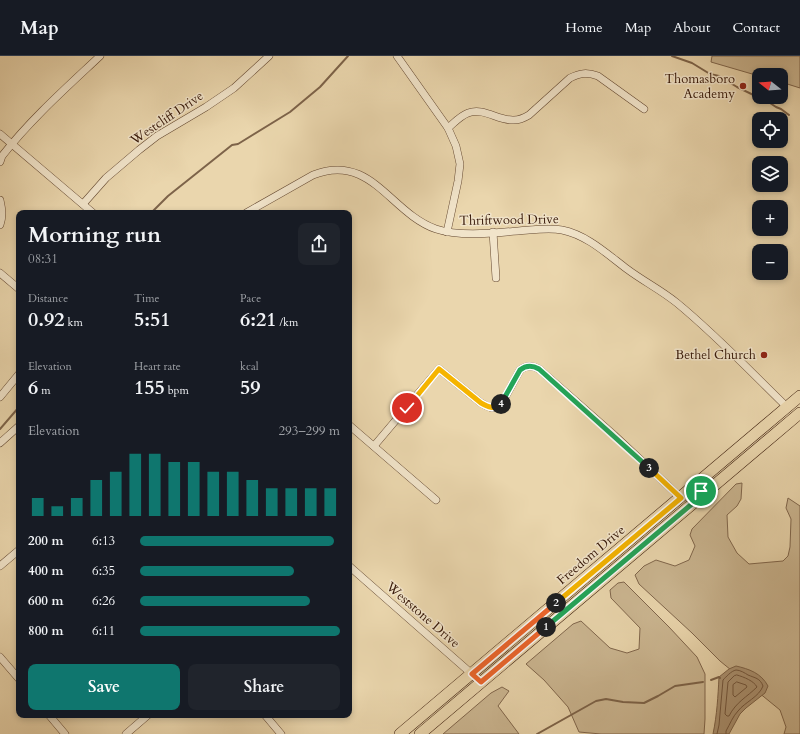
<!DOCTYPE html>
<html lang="en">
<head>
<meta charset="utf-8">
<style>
  body { margin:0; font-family:Cardo,serif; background:#20242c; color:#f1f3f6; height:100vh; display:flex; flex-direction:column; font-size:15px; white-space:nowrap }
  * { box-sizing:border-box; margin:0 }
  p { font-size:13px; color:#9ea1a6 }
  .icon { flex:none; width:22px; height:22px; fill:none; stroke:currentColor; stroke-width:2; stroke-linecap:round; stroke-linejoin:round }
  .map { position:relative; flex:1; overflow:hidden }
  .sheet { position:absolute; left:16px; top:154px; width:336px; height:508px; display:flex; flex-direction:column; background:#171b24; border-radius:8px; box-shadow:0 2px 6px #0003 }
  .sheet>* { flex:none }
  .needle { width:26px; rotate:287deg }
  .buttons { position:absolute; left:752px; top:12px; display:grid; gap:8px }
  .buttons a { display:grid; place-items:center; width:36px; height:36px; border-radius:8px; background:#171b24; box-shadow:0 2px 6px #0003; font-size:20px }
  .pin { position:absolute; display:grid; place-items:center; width:34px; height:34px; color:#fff; margin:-17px; border:2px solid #fff; border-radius:50%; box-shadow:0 1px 4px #0007 }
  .km { position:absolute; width:20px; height:20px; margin:-10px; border-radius:50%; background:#222; color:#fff; font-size:11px; line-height:20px; text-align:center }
  .round { display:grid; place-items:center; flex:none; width:42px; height:42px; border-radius:8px; background:#20242c }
  .head { display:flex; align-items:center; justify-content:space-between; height:68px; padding:0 12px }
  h1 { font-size:22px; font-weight:800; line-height:30px }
  .figures { display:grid; grid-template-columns:repeat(3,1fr); gap:6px; height:68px; padding:4px 12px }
  .figures div { display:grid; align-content:center }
  .figures b { font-size:20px; font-weight:800 }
  .figures small { font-size:11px; font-weight:400 }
  .figures p { font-size:11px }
  .chart { height:112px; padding:8px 12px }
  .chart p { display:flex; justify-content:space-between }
  .chart svg { width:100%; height:72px; margin-top:4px; stroke:#0f766e; stroke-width:6 }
  .action { display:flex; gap:8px; margin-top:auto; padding:8px 12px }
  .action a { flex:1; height:46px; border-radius:8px; background:#0f766e; color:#fff; font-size:16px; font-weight:800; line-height:46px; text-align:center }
  .action a+a { background:#20242c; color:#f1f3f6 }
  ul { padding:0 12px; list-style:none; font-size:13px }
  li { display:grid; grid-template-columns:64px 48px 1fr; align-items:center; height:30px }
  li i { height:10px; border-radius:5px; background:#0f766e }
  header { display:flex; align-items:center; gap:24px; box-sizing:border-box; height:56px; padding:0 20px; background:#171b24; border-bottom:1px solid #363941 }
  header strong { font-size:19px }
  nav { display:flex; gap:22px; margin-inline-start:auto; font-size:14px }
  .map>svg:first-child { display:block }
</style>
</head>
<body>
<header>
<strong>Map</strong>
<nav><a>Home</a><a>Map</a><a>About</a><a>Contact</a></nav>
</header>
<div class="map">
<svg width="800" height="678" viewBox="0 0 800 678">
  <rect width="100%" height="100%" fill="#ead6ad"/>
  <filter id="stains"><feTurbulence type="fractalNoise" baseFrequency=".005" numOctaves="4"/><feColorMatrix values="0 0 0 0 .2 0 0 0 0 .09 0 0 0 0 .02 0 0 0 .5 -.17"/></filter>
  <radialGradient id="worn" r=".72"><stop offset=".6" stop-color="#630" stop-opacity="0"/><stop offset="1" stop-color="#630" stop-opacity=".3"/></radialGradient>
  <!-- green -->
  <g fill="#cbb691" stroke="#80664c">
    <polygon points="712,0 800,0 800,32 781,26 781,19 759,19 759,20 711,6"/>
    <polygon points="742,427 741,443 737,450 727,459 728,481 737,497 749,508 783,505 788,500 790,491 791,463 786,452 788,442 800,450 800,678 784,678 786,671 780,654 720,605 692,577 639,528 635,519 644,510 656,504 675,510 689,504 695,490 690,479 692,473 736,428"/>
    <polygon points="624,526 669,571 697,601 705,618 705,663 704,678 601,678 579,676 568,651 544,624 526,608 573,568 581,565 610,592 627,597 639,593 640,572 611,542 610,534 618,527"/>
    <polygon points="502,631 509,635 498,650 519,678 443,678 491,637"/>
  </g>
  <!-- water -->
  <path fill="#ad9575" stroke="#7d6349" d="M736,610C749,613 761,617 768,630L765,637L746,652L740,658L729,678H713C717,659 718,640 719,621L729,613Z"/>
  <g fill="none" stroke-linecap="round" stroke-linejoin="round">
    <!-- shore -->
    <g stroke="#72563e" stroke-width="1">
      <path d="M737,619C744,621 754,625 757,631C747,641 736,646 729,660H727L725,658L728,626L734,620Z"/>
      <polygon points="737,626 746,629 747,631 735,641 733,639 733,629"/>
      <path d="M717,678L719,669L723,624C726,621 731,615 736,614C740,614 745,617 748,619C755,622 760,622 763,630C759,641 745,646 738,655C733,660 730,668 726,675V678"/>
    </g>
    <!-- stream -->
    <g stroke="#7d6349" stroke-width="2">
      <polyline points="672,0 692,7 710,18 719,20 737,31 770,47 776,51 781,53 789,59"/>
      <polyline points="151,157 168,140 232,89 238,88 290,56 320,31 348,0"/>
      <polyline points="0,373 19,351"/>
      <polyline points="711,624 719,621 720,622"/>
      <polyline points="537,678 596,645 606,643 623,646 644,647 658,640 675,630 703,626"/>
    </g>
    <defs>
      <g id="street">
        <polyline points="397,0 448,72 456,90 460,108 458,125 447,176"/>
        <path d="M448,72C454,67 460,60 468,57C484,51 498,65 514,64C519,64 524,62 529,59L570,22C580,17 587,16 598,20L644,53"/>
        <polyline points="0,78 93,157"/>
        <path d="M0,106L2,100C31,63 66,32 100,0"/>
        <path d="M0,144C2,153 3,160 0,169"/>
        <polyline points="83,148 106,122 139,94 157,80 206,51 234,32 269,0"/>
        <path d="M246,157L313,119C371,96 390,157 436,173C463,182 501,176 529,174C540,173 552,172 562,174C587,179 607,198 627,213C643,225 661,234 677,247C716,279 751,316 787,351"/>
        <polyline points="493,176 496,222"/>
        <polyline points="0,217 19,233"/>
        <polyline points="0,341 19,318"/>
        <polyline points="349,369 436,444"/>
        <polyline points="0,387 19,370"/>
        <path d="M374,390L439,313L481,347C490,352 494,355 502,347L520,314C526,309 532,309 539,313L614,379L681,442"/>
        <polyline points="0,510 19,494"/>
        <polyline points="349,510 481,626"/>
        <polyline points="0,601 19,623"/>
        <polyline points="49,659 65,678"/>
        <polyline points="265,659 281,678"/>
        <polyline points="126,678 148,659"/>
      </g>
      <g id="primary">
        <polyline points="400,678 800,340"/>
        <polyline points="420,678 800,357"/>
      </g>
    </defs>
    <!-- street casing -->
    <use href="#street" stroke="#634730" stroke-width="8"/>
    <!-- primary casing -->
    <use href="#primary" stroke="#361707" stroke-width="12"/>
    <!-- street -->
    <use href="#street" stroke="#f1e4ca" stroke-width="7"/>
    <!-- primary -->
    <use href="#primary" stroke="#ead6ad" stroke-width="11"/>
  </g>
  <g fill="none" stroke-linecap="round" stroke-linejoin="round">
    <defs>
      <polyline id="split-1" points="546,571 699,442 701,435"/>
      <polyline id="split-2" points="546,571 481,626 472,618 556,547"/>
      <polyline id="split-3" points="556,547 681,442 649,412"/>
      <path id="split-4" d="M501,348L520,314C526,309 532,309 539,313L649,412"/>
      <path id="split-5" d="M407,352L439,313L481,347C488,351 494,354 501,348"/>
    </defs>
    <!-- split-1 casing -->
    <use href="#split-1" stroke="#fff" stroke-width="8"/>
    <!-- split-2 casing -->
    <use href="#split-2" stroke="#fff" stroke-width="8"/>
    <!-- split-3 casing -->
    <use href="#split-3" stroke="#fff" stroke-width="8"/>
    <!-- split-4 casing -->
    <use href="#split-4" stroke="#fff" stroke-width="8"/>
    <!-- split-5 casing -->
    <use href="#split-5" stroke="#fff" stroke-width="8"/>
    <!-- split-1 -->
    <use href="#split-1" stroke="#22a559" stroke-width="5"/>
    <!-- split-2 -->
    <use href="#split-2" stroke="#f0652b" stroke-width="5"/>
    <!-- split-3 -->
    <use href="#split-3" stroke="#f5b400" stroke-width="5"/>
    <!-- split-4 -->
    <use href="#split-4" stroke="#22a559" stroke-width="5"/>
    <!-- split-5 -->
    <use href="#split-5" stroke="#f5b400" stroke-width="5"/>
  </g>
  <!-- markers -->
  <g fill="#8f2418" stroke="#f1e4ca" stroke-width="1.5">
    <circle cx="743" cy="30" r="4"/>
    <circle cx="764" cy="299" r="4"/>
  </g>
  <g text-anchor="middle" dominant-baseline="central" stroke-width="3" stroke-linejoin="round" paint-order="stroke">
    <!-- poi labels -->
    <g font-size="13" fill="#361707" stroke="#f1e4ca" text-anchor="end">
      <text x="735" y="23">Thomasboro<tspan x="735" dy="15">Academy</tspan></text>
      <text x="756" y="299">Bethel Church</text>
    </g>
    <!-- street labels -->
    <g font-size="13" fill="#361707" stroke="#f1e4ca">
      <text transform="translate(167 62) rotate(-34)">Westcliff Drive</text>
      <text transform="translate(509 164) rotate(-1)">Thriftwood Drive</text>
      <text transform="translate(591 499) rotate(-40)">Freedom Drive</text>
      <text transform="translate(423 559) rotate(41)">Weststone Drive</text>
    </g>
  </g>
  <rect width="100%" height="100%" filter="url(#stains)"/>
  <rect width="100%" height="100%" fill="url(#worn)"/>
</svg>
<div class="buttons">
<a><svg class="needle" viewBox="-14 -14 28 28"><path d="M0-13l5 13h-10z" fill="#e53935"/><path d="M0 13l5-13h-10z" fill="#9ea1a6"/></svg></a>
<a><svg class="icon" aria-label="locate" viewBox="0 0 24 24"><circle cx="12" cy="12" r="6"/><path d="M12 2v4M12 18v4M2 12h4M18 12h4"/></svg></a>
<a><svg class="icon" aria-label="layers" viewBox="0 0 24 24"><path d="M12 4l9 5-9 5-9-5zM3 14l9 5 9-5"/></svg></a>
<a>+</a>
<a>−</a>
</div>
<div class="pin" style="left:701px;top:435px;background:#1e9e55"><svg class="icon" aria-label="arrive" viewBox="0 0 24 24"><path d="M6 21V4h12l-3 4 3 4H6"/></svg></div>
<div class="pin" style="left:407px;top:352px;background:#d93025"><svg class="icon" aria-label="check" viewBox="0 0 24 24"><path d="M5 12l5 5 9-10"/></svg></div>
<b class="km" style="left:546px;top:571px">1</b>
<b class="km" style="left:556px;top:547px">2</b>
<b class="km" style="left:649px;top:412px">3</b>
<b class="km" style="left:501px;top:348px">4</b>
<section class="sheet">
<div class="head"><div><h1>Morning run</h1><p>08:31</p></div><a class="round"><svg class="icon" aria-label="share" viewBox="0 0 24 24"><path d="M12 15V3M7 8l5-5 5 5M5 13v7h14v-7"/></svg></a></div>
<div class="figures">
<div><p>Distance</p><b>0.92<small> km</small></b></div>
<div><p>Time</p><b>5:51</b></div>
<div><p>Pace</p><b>6:21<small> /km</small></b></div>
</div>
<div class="figures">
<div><p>Elevation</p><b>6<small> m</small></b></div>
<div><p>Heart rate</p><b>155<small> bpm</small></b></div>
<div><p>kcal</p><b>59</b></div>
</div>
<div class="chart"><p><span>Elevation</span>293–299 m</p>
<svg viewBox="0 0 160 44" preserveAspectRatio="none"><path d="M5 44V33M15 44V38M25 44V33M35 44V22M45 44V17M55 44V6M65 44V6M75 44V11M85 44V11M95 44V17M105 44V17M115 44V22M125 44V27M135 44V27M145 44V27M155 44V27"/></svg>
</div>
<ul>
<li><b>200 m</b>6:13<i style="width:97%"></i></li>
<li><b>400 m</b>6:35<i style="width:77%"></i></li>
<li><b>600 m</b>6:26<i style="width:85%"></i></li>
<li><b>800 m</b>6:11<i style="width:100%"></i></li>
</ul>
<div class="action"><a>Save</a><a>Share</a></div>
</section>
</div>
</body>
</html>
